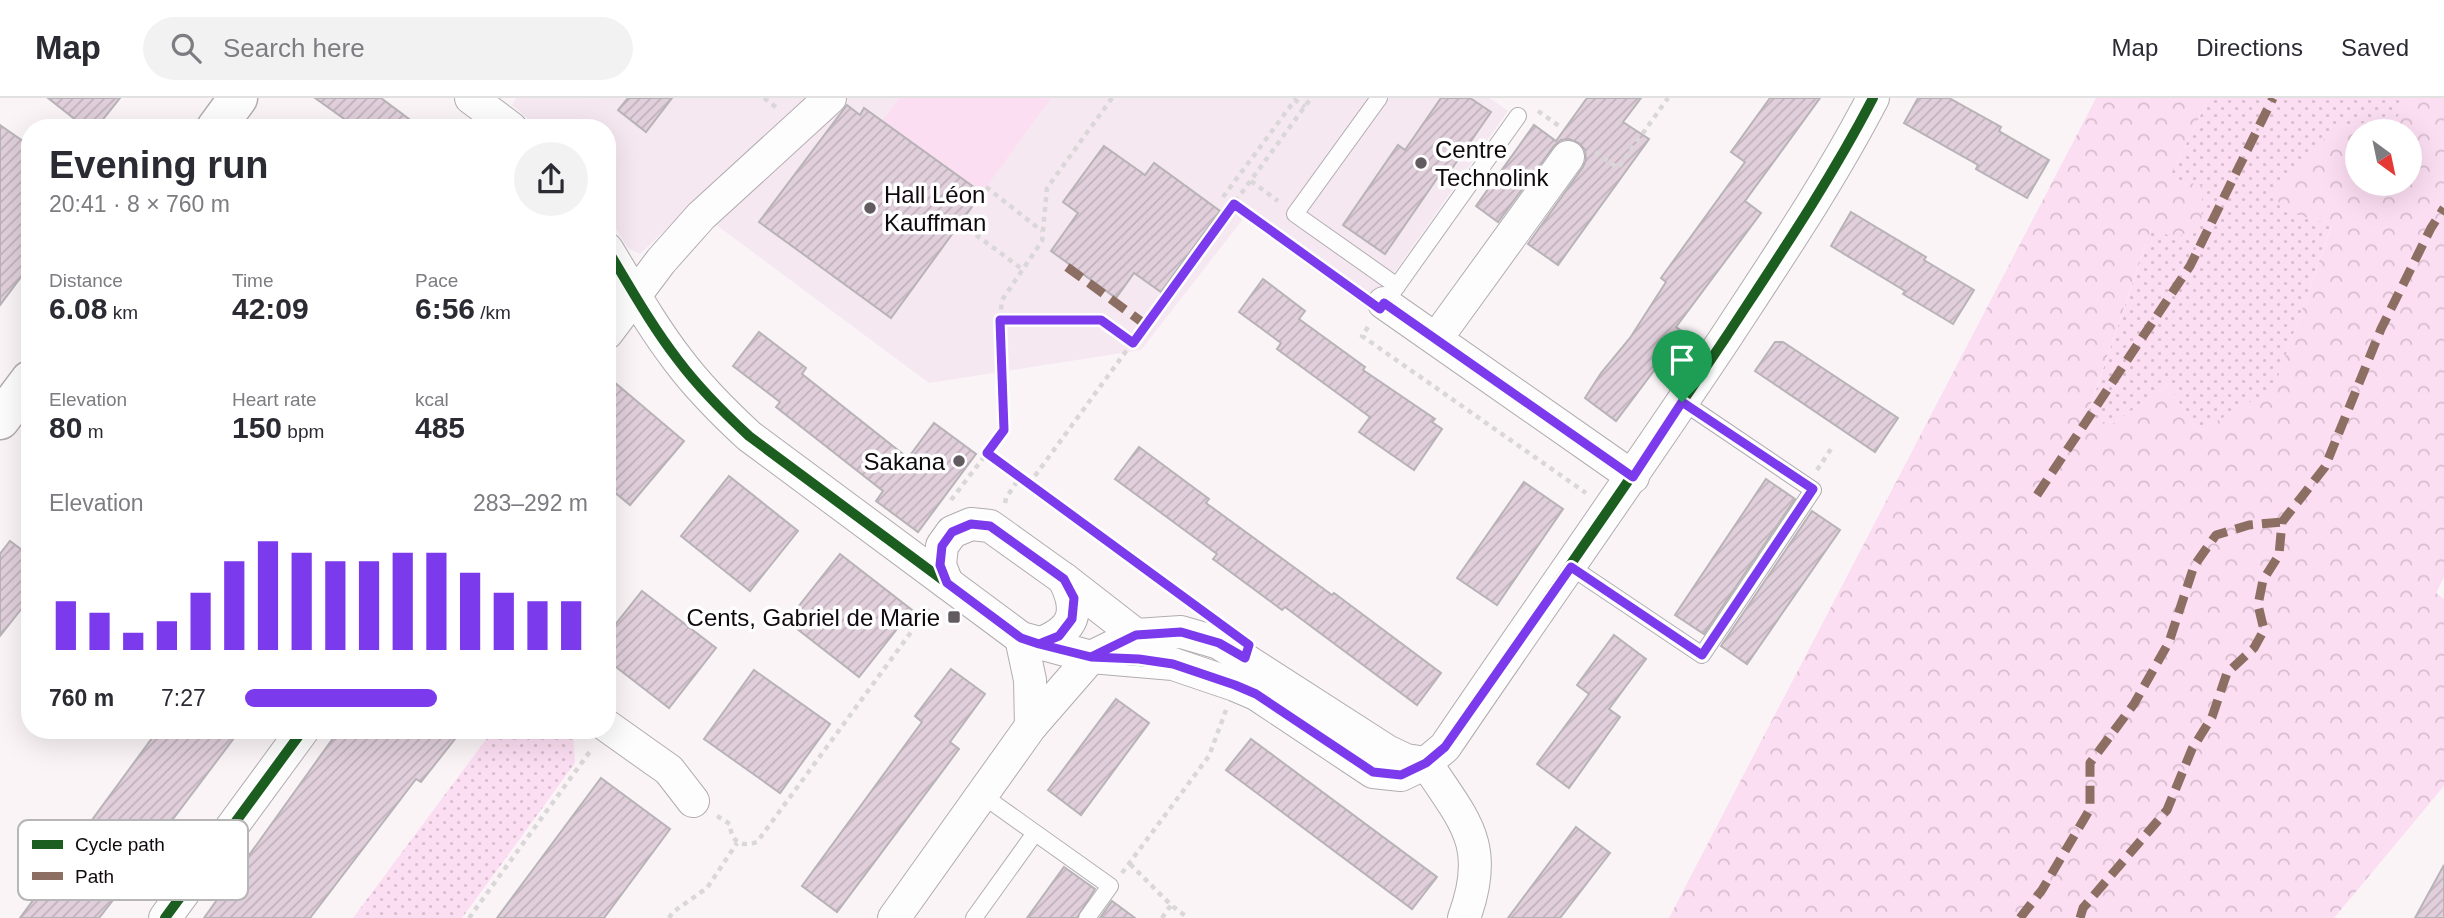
<!DOCTYPE html>
<html lang="en">
<head>
<meta charset="utf-8">
<style>
  body { margin:0; font-family:Arial,sans-serif; background:#f2f2f3; color:#2b2b33; height:100vh; display:flex; flex-direction:column; font-size:26px; white-space:nowrap }
  * { box-sizing:border-box; margin:0 }
  p { font-size:23px; color:#7c7c81 }
  .icon { flex:none; width:38px; height:38px; fill:none; stroke:currentColor; stroke-width:2; stroke-linecap:round; stroke-linejoin:round }
  .map { position:relative; flex:1; overflow:hidden }
  .panel { position:absolute; left:21px; top:21px; width:595px; height:620px; display:flex; flex-direction:column; background:#fff; border-radius:28px; box-shadow:0 7px 28px #0002 }
  .panel>* { flex:none }
  .needle { width:46px; rotate:147deg }
  .tools { position:absolute; left:2345px; top:21px; display:grid; gap:14px }
  .tools a { display:grid; place-items:center; width:77px; height:77px; border-radius:50%; background:#fff; box-shadow:0 7px 28px #0002; font-size:35px }
  .pin { position:absolute; display:grid; place-items:center; width:60px; height:60px; color:#fff; margin:-72px -30px; border-radius:50% 50% 50% 0; rotate:-45deg; box-shadow:0 0 7px #0007 }
  .pin .icon { rotate:45deg }
  .round { display:grid; place-items:center; flex:none; width:74px; height:74px; border-radius:37px; background:#f2f2f3 }
  .overview { display:flex; align-items:center; justify-content:space-between; height:119px; padding:0 28px }
  h1 { font-size:38px; font-weight:700; line-height:52px }
  .metrics { display:grid; grid-template-columns:repeat(3,1fr); gap:10px; height:119px; padding:7px 28px }
  .metrics div { display:grid; align-content:center }
  .metrics b { font-size:30px; font-weight:700 }
  .metrics small { font-size:19px; font-weight:400 }
  .metrics p { font-size:19px }
  .chart { height:196px; padding:14px 28px }
  .chart p { display:flex; justify-content:space-between }
  .chart svg { width:100%; height:126px; margin-top:7px; stroke:#7c3aed; stroke-width:6 }
  ul { padding:0 28px; list-style:none; font-size:23px }
  li { display:grid; grid-template-columns:112px 84px 1fr; align-items:center; height:52px }
  li i { height:18px; border-radius:9px; background:#7c3aed }
  header { display:flex; align-items:center; gap:42px; box-sizing:border-box; height:98px; padding:0 35px; background:#fff; border-bottom:2px solid #e1e1e2 }
  header strong { font-size:33px }
  nav { display:flex; gap:38px; margin-inline-start:auto; font-size:24px }
  .search { width:490px; height:63px; background:#f2f2f3; display:flex; align-items:center; gap:18px; box-sizing:border-box; padding:0 24px; border-radius:38px; color:#7c7c81; font-size:26px }
  .map>svg:first-child { display:block }
</style>
</head>
<body>
<header>
<strong>Map</strong>
<div class="search"><svg class="icon" aria-label="search" viewBox="0 0 24 24"><circle cx="10" cy="10" r="6"/><path d="M15 15l6 6"/></svg>Search here</div>
<nav><a>Map</a><a>Directions</a><a>Saved</a></nav>
</header>
<div class="map">
<svg width="2444" height="820" viewBox="0 0 2444 820">
  <defs>
    <pattern id="grass-dots" width="8" height="8" patternUnits="userSpaceOnUse" patternTransform="scale(1.75)"><rect width="8" height="8" fill="#fcdef2"/><path d="M2 2h.1M6 6h.1" fill="none" stroke="#d7bdce" stroke-width="1.8" stroke-linecap="round"/></pattern>
    <pattern id="forest-crowns" width="20" height="18" patternUnits="userSpaceOnUse" patternTransform="scale(1.75)"><rect width="20" height="18" fill="#fcdef2"/><path d="M2 6a3 3 0 1 1 6 0M12 15a3 3 0 1 1 6 0" fill="none" stroke="#d7bdce"/></pattern>
    <pattern id="building-hatch" width="6" height="6" patternUnits="userSpaceOnUse" patternTransform="scale(1.75)"><rect width="6" height="6" fill="#e1d0dc"/><path d="M-1 1l2-2M0 6l6-6M5 7l2-2" fill="none" stroke="#c0b1bc"/></pattern>
  </defs>
  <rect width="100%" height="100%" fill="#faf4f7"/>
  <!-- built -->
  <polygon fill="#f6e8f1" points="516,0 1490,0 1508,13 1368,212 1243,121 1141,252 929,285 715,126 688,110 640,156 628,150 607,116 607,30 539,30 512,7"/>
  <!-- grass -->
  <g fill="url(#grass-dots)">
    <polygon points="2209,0 2410,0 2396,21 2337,29 2281,112 2332,126 2274,291 2198,334 2168,287 2114,325 2085,324 2168,82"/>
    <polygon points="493,632 570,632 573,634 575,665 462,820 353,820"/>
  </g>
  <!-- forest -->
  <path fill="url(#forest-crowns)" fill-rule="evenodd" d="M2096,0H2209L2168,82L2203,87L2201,127L2176,140L2151,131L2085,323L2114,325L2168,287L2198,334L2274,290L2332,127L2281,112L2274,89L2337,29L2396,21L2410,0H2444V479L2436,495L2444,501V688L2334,820H1669ZM2357,33H2410V86H2357Z"/>
  <!-- garden -->
  <polygon fill="#fcdef2" points="899,0 1051,0 982,95 882,23"/>
  <!-- building -->
  <g fill="url(#building-hatch)" stroke="#b8b3b6" stroke-width="2">
    <polygon points="48,0 120,0 96,30 86,30"/>
    <polygon points="315,0 381,0 421,30 357,30"/>
    <polygon points="628,0 672,0 646,34 618,12"/>
    <polygon points="1441,0 1470,0 1491,14 1444,82 1438,79 1385,156 1343,127 1398,47 1405,52"/>
    <polygon points="1587,0 1641,0 1623,24 1649,41 1558,167 1528,146 1583,69 1586,62 1585,52 1579,45 1569,41 1561,42 1554,48 1498,124 1476,108 1534,27 1556,43"/>
    <polygon points="1770,0 1820,0 1745,103 1761,115 1676,229 1683,234 1616,323 1585,300 1601,275 1630,240 1666,184 1661,180 1745,64 1731,54"/>
    <polygon points="1918,0 1949,0 2001,29 1999,33 2049,62 2027,100 1976,71 1978,67 1904,25"/>
    <polygon points="847,7 860,17 864,10 982,95 891,220 759,124"/>
    <polygon points="0,27 30,48 30,167 0,207"/>
    <polygon points="1104,48 1145,77 1154,65 1220,113 1161,194 1134,175 1116,200 1051,153 1078,115 1063,104"/>
    <polygon points="1851,114 1926,159 1924,162 1974,192 1953,226 1903,196 1905,193 1831,148"/>
    <polygon points="1263,181 1305,213 1299,221 1365,269 1363,272 1435,321 1432,324 1442,331 1414,372 1359,334 1370,319 1277,251 1281,245 1239,214"/>
    <polygon points="759,234 806,270 802,276 908,360 934,325 976,356 918,434 876,403 883,393 776,309 780,304 733,268"/>
    <polygon points="1775,244 1783,244 1898,320 1875,354 1755,273"/>
    <polygon points="607,278 684,343 630,407 607,388"/>
    <polygon points="1139,349 1209,401 1206,405 1332,497 1334,495 1441,575 1417,607 1285,509 1282,512 1213,461 1217,456 1115,381"/>
    <polygon points="729,378 798,433 750,493 681,438"/>
    <polygon points="1766,381 1795,401 1704,536 1675,517"/>
    <polygon points="1524,384 1563,411 1497,507 1457,480"/>
    <polygon points="1812,413 1840,432 1747,566 1721,548"/>
    <polygon points="10,443 30,458 30,500 0,538 0,456"/>
    <polygon points="840,456 912,512 859,579 787,523"/>
    <polygon points="642,493 716,550 669,610 607,562 607,537"/>
    <polygon points="1614,537 1646,561 1609,611 1620,619 1569,690 1537,666 1589,596 1577,587"/>
    <polygon points="951,571 985,596 950,644 959,651 837,814 802,788 922,624 915,618"/>
    <polygon points="754,572 830,626 780,695 704,641"/>
    <polygon points="1116,601 1149,625 1081,717 1048,692"/>
    <polygon points="158,632 240,632 161,737 163,738 99,820 20,820"/>
    <polygon points="339,632 462,632 421,684 416,681 310,820 204,820"/>
    <polygon points="1251,641 1437,779 1412,811 1226,672"/>
    <polygon points="601,680 670,731 604,820 497,820"/>
    <polygon points="1576,729 1610,755 1560,820 1508,820"/>
    <polygon points="2444,767 2444,820 2415,820"/>
    <polygon points="1064,769 1095,791 1077,820 1027,820"/>
    <polygon points="1112,803 1135,820 1100,820"/>
  </g>
  <g fill="none" stroke-linecap="round" stroke-linejoin="round">
    <defs>
      <g id="service">
        <polyline points="1379,0 1295,116 1397,188"/>
        <polyline points="1392,195 1518,18"/>
        <polyline points="1571,469 1702,557 1813,392 1683,304"/>
        <polyline points="982,697 1110,788 1087,820"/>
        <polyline points="974,820 1035,735"/>
      </g>
      <g id="minor">
        <polyline points="471,0 511,30"/>
        <path d="M607,151C630,189 651,227 678,262C699,290 723,314 749,338L1021,540L1091,559L1173,566L1235,587L1256,596L1373,674L1401,677L1426,665L1445,649C1538,512 1634,377 1726,239C1777,161 1830,83 1873,0"/>
        <polyline points="1384,205 1633,379"/>
        <polyline points="607,235 661,163 701,118 830,0"/>
        <polyline points="1436,241 1568,59"/>
        <polyline points="947,485 940,467 942,448 952,434 971,426 990,428 1064,481 1136,537"/>
        <polyline points="1021,540 1030,582 1031,628"/>
        <path d="M1039,546C1074,532 1081,515 1064,481"/>
        <polyline points="607,628 669,672 693,703"/>
        <path d="M1426,665C1465,724 1491,747 1464,820"/>
        <polyline points="165,820 303,632"/>
        <polyline points="894,820 1031,628 1091,559 1136,537 1181,534 1219,545 1387,653 1406,662 1426,665"/>
      </g>
      <g id="primary">
        <polyline points="216,30 238,0"/>
        <polyline points="0,322 30,282"/>
      </g>
    </defs>
    <!-- service casing -->
    <use href="#service" stroke="#b1acb0" stroke-width="18"/>
    <!-- minor casing -->
    <use href="#minor" stroke="#b1acb0" stroke-width="34"/>
    <!-- primary casing -->
    <use href="#primary" stroke="#b1acb0" stroke-width="41"/>
    <!-- path -->
    <g stroke="#dad7d8" stroke-width="4.5" stroke-dasharray="5 5" stroke-linecap="butt">
      <polyline points="764,0 777,10"/>
      <polyline points="1112,0 1047,90 1042,143 1002,202 1000,222 1004,332 987,355 1191,504"/>
      <polyline points="1538,13 1562,30"/>
      <polyline points="1595,54 1618,70 1668,0"/>
      <polyline points="1251,83 1278,103"/>
      <polyline points="986,89 1042,133"/>
      <polyline points="1223,99 1295,2 1305,9"/>
      <polyline points="1234,106 1357,194"/>
      <polyline points="960,125 1022,171"/>
      <polyline points="1000,222 1101,222 1133,245"/>
      <polyline points="1368,229 1362,238 1586,395"/>
      <polyline points="1817,372 1831,351"/>
      <polyline points="1029,386 1311,0"/>
      <polyline points="951,402 987,355"/>
      <polyline points="1005,405 1006,400 1020,379"/>
      <path d="M717,718L730,726C731,743 740,750 757,744L931,507"/>
      <polyline points="1130,766 1171,807 1188,820"/>
      <polyline points="1122,775 1209,658 1226,612"/>
      <polyline points="469,820 591,652"/>
      <polyline points="669,820 673,814 707,790 737,745"/>
      <polyline points="1162,820 1171,807"/>
    </g>
    <!-- service -->
    <use href="#service" stroke="#fefdfe" stroke-width="16"/>
    <!-- minor -->
    <use href="#minor" stroke="#fefdfe" stroke-width="32"/>
    <!-- primary -->
    <use href="#primary" stroke="#fefdfe" stroke-width="38"/>
    <!-- quiet -->
    <g stroke="#8d6e63" stroke-width="9" stroke-dasharray="18 9" stroke-linecap="butt">
      <polyline points="1067,169 1146,227"/>
      <polyline points="2037,397 2190,168 2273,0"/>
      <polyline points="2020,820 2042,792 2090,711 2090,665 2134,606 2169,544 2194,468 2216,437 2249,427 2282,424"/>
      <polyline points="2080,820 2083,810 2167,712 2192,651 2212,619 2227,575 2254,550 2264,532 2258,507 2263,482 2279,457 2282,424 2325,369 2381,231 2431,130 2444,110"/>
    </g>
    <defs>
      <g id="cycleway">
        <path d="M607,151C630,189 651,227 678,262C699,290 723,314 749,338L1021,540L1091,559L1173,566L1235,587L1256,596L1373,674L1401,677L1426,665L1445,649C1538,512 1634,377 1726,239C1777,161 1830,83 1873,0"/>
        <polyline points="165,820 303,632"/>
      </g>
    </defs>
    <!-- cycleway casing -->
    <use href="#cycleway" stroke="#fff" stroke-width="15"/>
    <!-- cycleway -->
    <use href="#cycleway" stroke="#1b5e20" stroke-width="10"/>
  </g>
  <g fill="none" stroke-linecap="round" stroke-linejoin="round">
    <defs>
      <polyline id="route" points="1682,304 1633,379 1384,205 1380,211 1234,106 1133,245 1101,222 1000,222 1004,332 987,355 1249,547 1245,560 1219,545 1181,534 1136,537 1091,559 1039,546 1021,540 947,485 940,467 942,448 952,434 971,426 990,428 1064,481 1074,500 1072,521 1059,538 1039,546 1091,559 1139,561 1173,566 1235,587 1256,596 1373,674 1401,677 1426,665 1445,649 1571,469 1702,557 1813,391 1682,304"/>
    </defs>
    <!-- route casing -->
    <use href="#route" stroke="#fff" stroke-width="14"/>
    <!-- route -->
    <use href="#route" stroke="#7c3aed" stroke-width="9"/>
  </g>
  <!-- markers -->
  <g fill="#625c60" stroke="#fff" stroke-width="2.5">
    <circle cx="1421" cy="65" r="7"/>
    <circle cx="870" cy="110" r="7"/>
    <circle cx="959" cy="363" r="7"/>
    <rect x="947" y="512" width="14" height="14" rx="3.5"/>
  </g>
  <g text-anchor="middle" dominant-baseline="central" stroke-width="7" stroke-linejoin="round" paint-order="stroke">
    <!-- poi labels -->
    <g font-size="24" fill="#100a0e" stroke="#fff" text-anchor="start">
      <text x="1435" y="51">Centre<tspan x="1435" dy="28">Technolink</tspan></text>
      <text x="884" y="96">Hall Léon<tspan x="884" dy="28">Kauffman</tspan></text>
      <text x="945" y="363" text-anchor="end">Sakana</text>
      <text x="940" y="519" text-anchor="end">Cents, Gabriel de Marie</text>
    </g>
  </g>
  <!-- legend -->
  <rect x="18" y="722" width="230" height="80" rx="10" fill="#fff" stroke="#b7b6b7" stroke-width="2"/>
  <rect x="32" y="742" width="31" height="9" fill="#1b5e20"/>
  <rect x="32" y="774" width="31" height="8" fill="#8d6e63"/>
  <g font-size="19" fill="#100a0e">
    <text x="75" y="753">Cycle path</text>
    <text x="75" y="785">Path</text>
  </g>
</svg>
<div class="tools">
<a><svg class="needle" viewBox="-14 -14 28 28"><path d="M0-13l5 13h-10z" fill="#e53935"/><path d="M0 13l5-13h-10z" fill="#7c7c81"/></svg></a>
</div>
<div class="pin" style="left:1682px;top:304px;background:#1e9e55"><svg class="icon" aria-label="arrive" viewBox="0 0 24 24"><path d="M6 21V4h12l-3 4 3 4H6"/></svg></div>
<section class="panel">
<div class="overview"><div><h1>Evening run</h1><p>20:41 · 8 × 760 m</p></div><a class="round"><svg class="icon" aria-label="share" viewBox="0 0 24 24"><path d="M12 15V3M7 8l5-5 5 5M5 13v7h14v-7"/></svg></a></div>
<div class="metrics">
<div><p>Distance</p><b>6.08<small> km</small></b></div>
<div><p>Time</p><b>42:09</b></div>
<div><p>Pace</p><b>6:56<small> /km</small></b></div>
</div>
<div class="metrics">
<div><p>Elevation</p><b>80<small> m</small></b></div>
<div><p>Heart rate</p><b>150<small> bpm</small></b></div>
<div><p>kcal</p><b>485</b></div>
</div>
<div class="chart"><p><span>Elevation</span>283–292 m</p>
<svg viewBox="0 0 160 44" preserveAspectRatio="none"><path d="M5 44V27M15 44V31M25 44V38M35 44V34M45 44V24M55 44V13M65 44V6M75 44V10M85 44V13M95 44V13M105 44V10M115 44V10M125 44V17M135 44V24M145 44V27M155 44V27"/></svg>
</div>
<ul>
<li><b>760 m</b>7:27<i style="width:56%"></i></li>
</ul>
</section>
</div>
</body>
</html>
